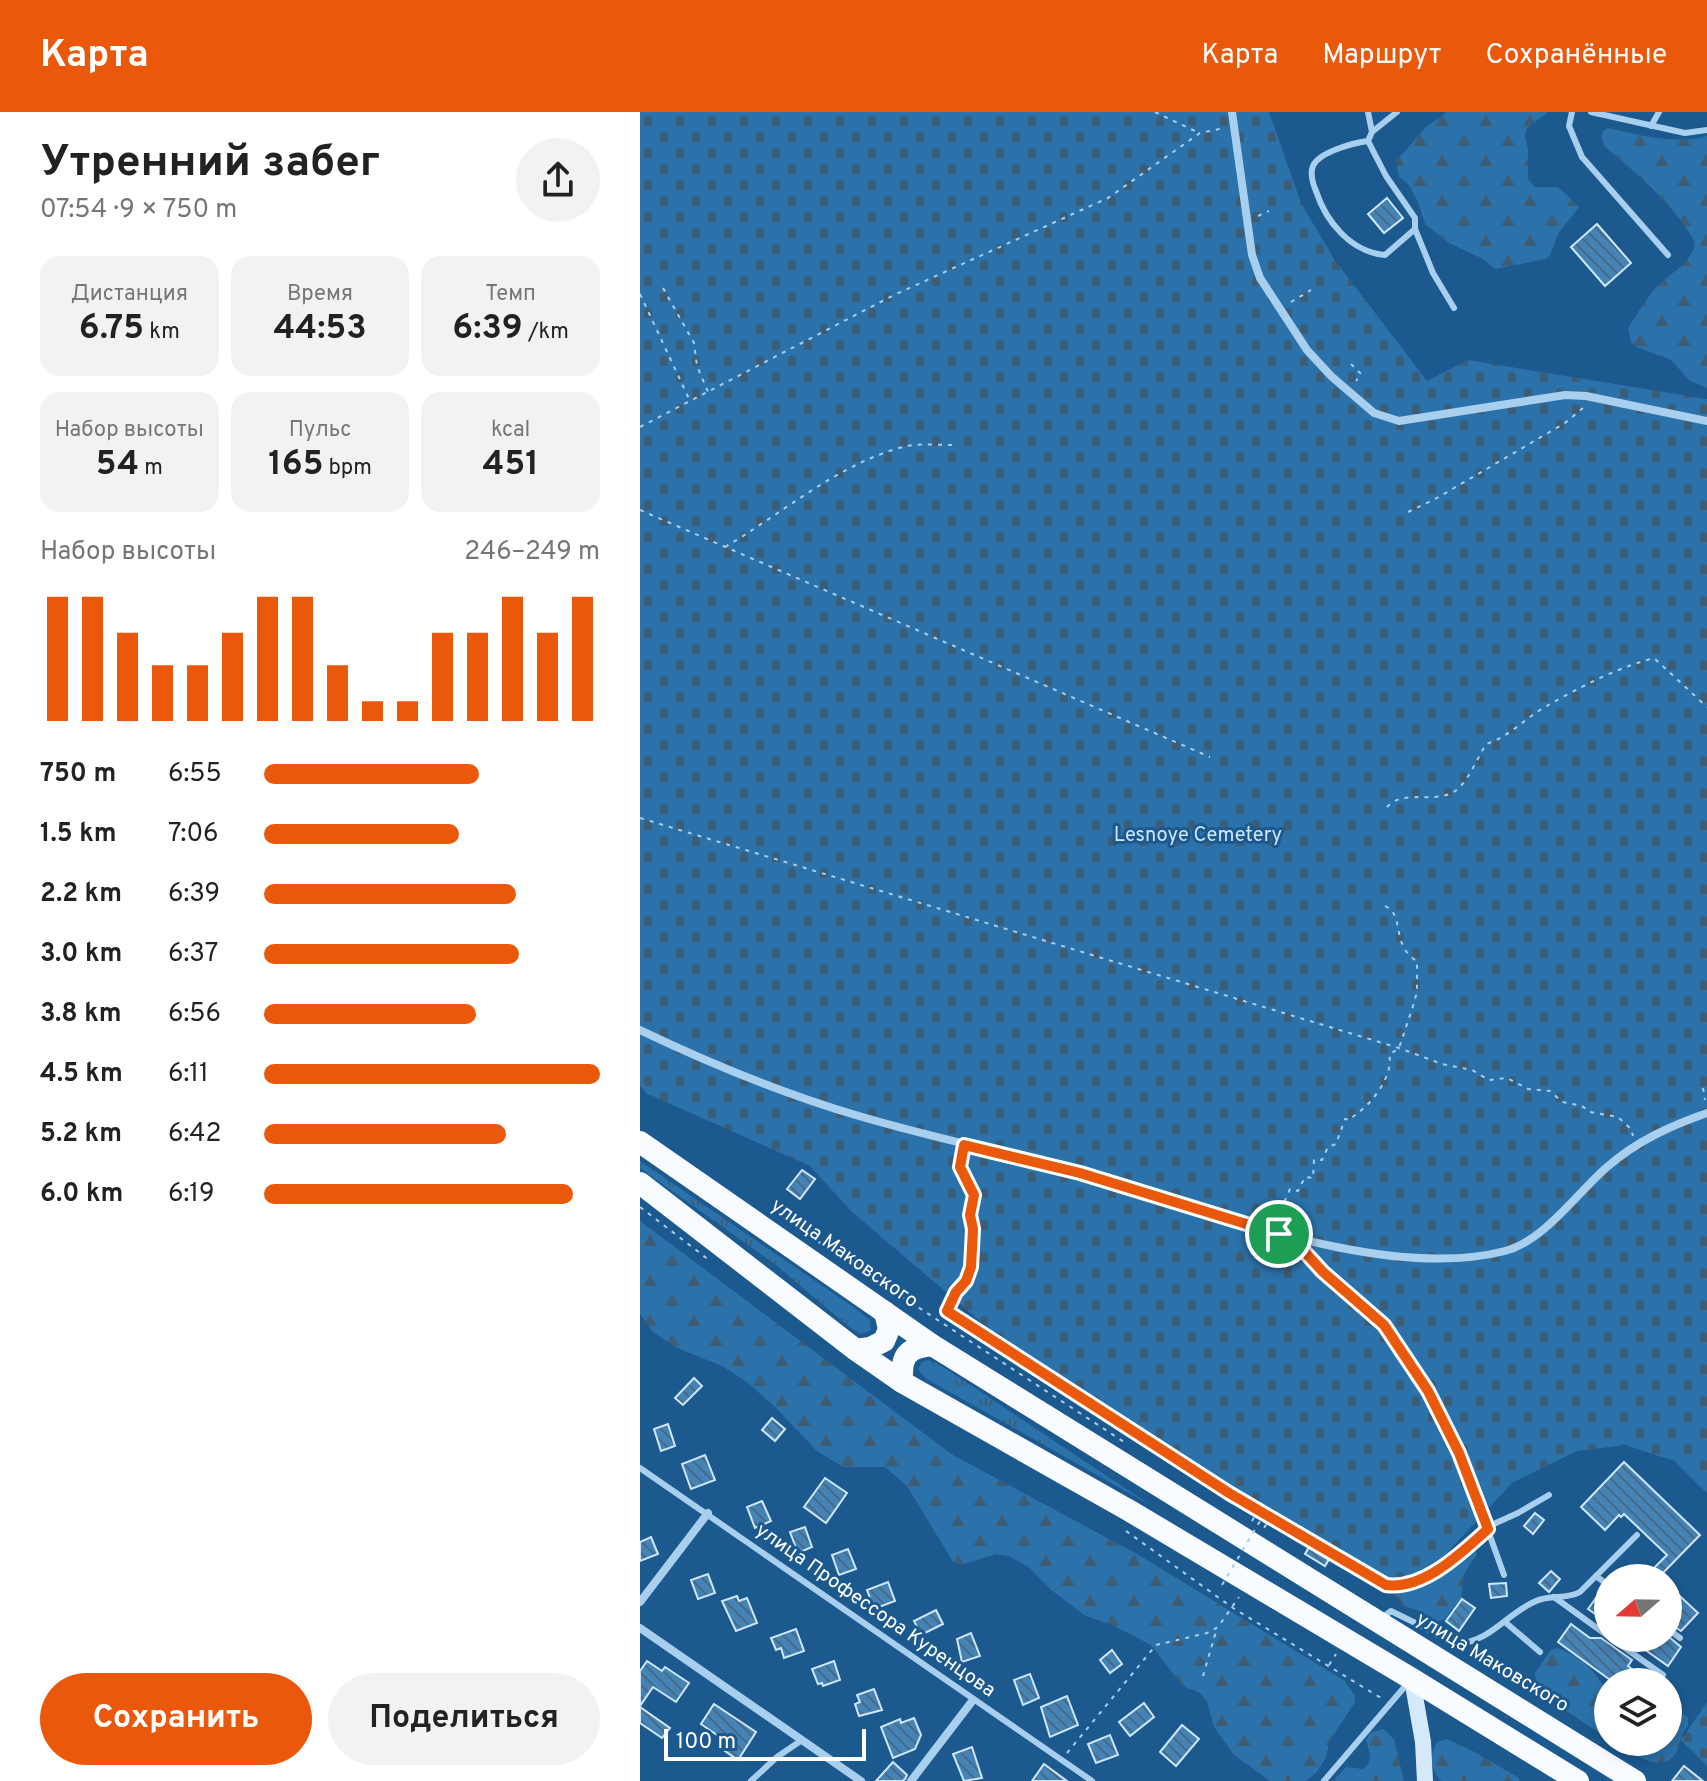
<!DOCTYPE html>
<html lang="ru">
<head>
<meta charset="utf-8">
<style>
  body { margin:0; font-family:Overpass,sans-serif; background:#f2f2f2; color:#222; height:100vh; display:flex; flex-direction:column; font-size:30px; white-space:nowrap }
  * { box-sizing:border-box; margin:0 }
  p { font-size:26px; color:#767676 }
  .icon { flex:none; width:44px; height:44px; fill:none; stroke:currentColor; stroke-width:2; stroke-linecap:round; stroke-linejoin:round }
  .map { position:relative; flex:1; overflow:hidden }
  .details { display:flex; flex-direction:column; background:#fff; width:640px }
  .details>* { flex:none }
  .needle { width:52px; rotate:250deg }
  .buttons { position:absolute; left:954px; top:1452px; display:grid; gap:16px }
  .buttons a { display:grid; place-items:center; width:88px; height:88px; border-radius:50%; background:#fff; box-shadow:0 4px 12px #0003; font-size:40px }
  .scale { position:absolute; left:24px; bottom:20px; width:202px; box-sizing:border-box; padding-left:8px; border:4px solid #fff; border-top:0; font-size:22px; line-height:28px; white-space:nowrap; color:#fff; -webkit-text-stroke:6px #1b598f; paint-order:stroke }
  .pin { position:absolute; display:grid; place-items:center; width:68px; height:68px; color:#fff; margin:-34px; border:4px solid #fff; border-radius:50%; box-shadow:0 2px 8px #0007 }
  .round { display:grid; place-items:center; flex:none; width:84px; height:84px; border-radius:42px; background:#f2f2f2 }
  .summary { display:flex; align-items:center; justify-content:space-between; height:136px; padding:0 40px }
  h1 { font-size:44px; font-weight:700; line-height:60px }
  .metrics { display:grid; grid-template-columns:repeat(3,1fr); gap:12px; height:136px; padding:8px 40px }
  .metrics div { display:grid; align-content:center; border-radius:20px; background:#f2f2f2; text-align:center }
  .metrics b { font-size:34px; font-weight:700 }
  .metrics small { font-size:22px; font-weight:400 }
  .metrics p { font-size:22px }
  .chart { height:224px; padding:16px 40px }
  .chart p { display:flex; justify-content:space-between }
  .chart svg { width:100%; height:144px; margin-top:8px; stroke:#ea580c; stroke-width:6 }
  .action { display:flex; gap:16px; margin-top:auto; padding:16px 40px }
  .action a { flex:1; height:92px; border-radius:48px; background:#ea580c; color:#fff; font-size:32px; font-weight:700; line-height:92px; text-align:center }
  .action a+a { background:#f2f2f2; color:#222 }
  ul { padding:0 40px; list-style:none; font-size:26px }
  li { display:grid; grid-template-columns:128px 96px 1fr; align-items:center; height:60px }
  li i { height:20px; border-radius:10px; background:#ea580c }
  header { display:flex; align-items:center; gap:48px; box-sizing:border-box; height:112px; padding:0 40px; background:#ea580c; color:#fff }
  header strong { font-size:38px }
  nav { display:flex; gap:44px; margin-inline-start:auto; font-size:28px }
  main { display:flex; flex:1; min-height:0 }
  .map>svg:first-child { display:block }
</style>
</head>
<body>
<header>
<strong>Карта</strong>
<nav><a>Карта</a><a>Маршрут</a><a>Сохранённые</a></nav>
</header>
<main>
<section class="details">
<div class="summary"><div><h1>Утренний забег</h1><p>07:54 · 9 × 750 m</p></div><a class="round"><svg class="icon" aria-label="share" viewBox="0 0 24 24"><path d="M12 15V3M7 8l5-5 5 5M5 13v7h14v-7"/></svg></a></div>
<div class="metrics">
<div><p>Дистанция</p><b>6.75<small> km</small></b></div>
<div><p>Время</p><b>44:53</b></div>
<div><p>Темп</p><b>6:39<small> /km</small></b></div>
</div>
<div class="metrics">
<div><p>Набор высоты</p><b>54<small> m</small></b></div>
<div><p>Пульс</p><b>165<small> bpm</small></b></div>
<div><p>kcal</p><b>451</b></div>
</div>
<div class="chart"><p><span>Набор высоты</span>246–249 m</p>
<svg viewBox="0 0 160 44" preserveAspectRatio="none"><path d="M5 44V6M15 44V6M25 44V17M35 44V27M45 44V27M55 44V17M65 44V6M75 44V6M85 44V27M95 44V38M105 44V38M115 44V17M125 44V17M135 44V6M145 44V17M155 44V6"/></svg>
</div>
<ul>
<li><b>750 m</b>6:55<i style="width:64%"></i></li>
<li><b>1.5 km</b>7:06<i style="width:58%"></i></li>
<li><b>2.2 km</b>6:39<i style="width:75%"></i></li>
<li><b>3.0 km</b>6:37<i style="width:76%"></i></li>
<li><b>3.8 km</b>6:56<i style="width:63%"></i></li>
<li><b>4.5 km</b>6:11<i style="width:100%"></i></li>
<li><b>5.2 km</b>6:42<i style="width:72%"></i></li>
<li><b>6.0 km</b>6:19<i style="width:92%"></i></li>
</ul>
<div class="action"><a>Сохранить</a><a>Поделиться</a></div>
</section>
<div class="map">
<svg width="1067" height="1669" viewBox="0 0 1067 1669">
  <defs>
    <pattern id="grass-tufts" width="24" height="20" patternUnits="userSpaceOnUse" patternTransform="scale(2)"><rect width="24" height="20" fill="#2b72aa"/><path d="M3 7l-1-3M5 7V3M7 7l1-3M15 17l-1-3M17 17v-4M19 17l1-3" fill="none" stroke="#3d5d76"/></pattern>
    <pattern id="forest-firs" width="22" height="20" patternUnits="userSpaceOnUse" patternTransform="scale(2)"><rect width="22" height="20" fill="#2b72aa"/><path d="M5 1l3.5 6h-7zM16 11l3.5 6h-7z" fill="#3d5d76"/></pattern>
    <pattern id="cemetery-stones" width="16" height="16" patternUnits="userSpaceOnUse" patternTransform="scale(2)"><rect width="16" height="16" fill="#2b72aa"/><path d="M2 7V4a2 2 0 0 1 4 0v3zM10 15v-3a2 2 0 0 1 4 0v3z" fill="#3d5d76"/></pattern>
    <pattern id="building-back-hatch" width="6" height="6" patternUnits="userSpaceOnUse" patternTransform="scale(2)"><rect width="6" height="6" fill="#4483b6"/><path d="M-1 5l2 2M0 0l6 6M5-1l2 2" fill="none" stroke="#486a86"/></pattern>
  </defs>
  <rect width="100%" height="100%" fill="#1b598f"/>
  <!-- grass -->
  <g fill="url(#grass-tufts)">
    <polygon points="0,1049 219,1199 230,1208 231,1218 221,1222 208,1214 136,1153 0,1056"/>
    <polygon points="286,1248 297,1251 512,1394 285,1266 278,1257 282,1250"/>
  </g>
  <!-- forest -->
  <g fill="url(#forest-firs)">
    <polygon points="807,0 908,0 887,16 885,24 888,37 888,67 895,75 918,75 939,95 918,122 910,143 906,147 855,157 843,147 809,131 785,112 778,90 768,72 759,65 756,49 786,15"/>
    <path d="M968,16C1001,23 1034,33 1067,24V276L1050,269L1031,248L997,235L991,230L988,216C996,204 1004,190 1014,178C1026,163 1054,151 1055,130C1035,94 997,61 965,35L961,24L964,18Z"/>
    <polygon points="0,1109 313,1343 497,1442 705,1569 715,1584 715,1590 690,1628 686,1645 677,1660 666,1669 630,1669 594,1643 574,1615 567,1589 560,1581 543,1574 511,1533 474,1514 444,1503 410,1477 390,1456 369,1444 356,1442 321,1453 313,1450 267,1374 245,1355 203,1355 177,1339 135,1295 107,1270 82,1254 35,1235 12,1219 0,1202"/>
    <polygon points="819,1432 833,1435 837,1442 824,1462 821,1486 804,1508 797,1509 775,1497 762,1494 755,1483 757,1477 792,1459"/>
    <path d="M917,1536C930,1540 947,1551 955,1562C960,1568 961,1572 968,1576V1626C949,1613 895,1584 895,1561L911,1538Z"/>
    <path d="M1028,1594L1048,1605V1614C1038,1626 1043,1631 1035,1642C1021,1664 990,1639 974,1630H1028Z"/>
    <path d="M743,1617L754,1627L764,1669H693L706,1655L723,1657C734,1650 729,1639 726,1628L730,1621Z"/>
    <path d="M807,1627L831,1638L879,1666V1669H801C791,1658 789,1643 797,1630Z"/>
  </g>
  <!-- cemetery -->
  <g fill="url(#cemetery-stones)">
    <polygon points="0,0 629,0 661,91 694,147 787,269 828,248 1067,287 1067,1381 1034,1349 985,1333 937,1339 872,1371 791,1458 763,1475 726,1458 565,1365 379,1242 212,1100 170,1054 8,982 0,974"/>
    <polygon points="1067,1590 1067,1654 1041,1628"/>
  </g>
  <!-- building -->
  <g fill="url(#building-back-hatch)" stroke="#cfe7fa" stroke-width="2">
    <polygon points="747,86 763,106 744,121 728,102"/>
    <polygon points="957,112 991,151 965,174 931,135"/>
    <polygon points="162,1058 175,1067 160,1087 147,1077"/>
    <polygon points="54,1266 62,1274 43,1293 35,1286"/>
    <polygon points="132,1306 145,1317 135,1329 122,1318"/>
    <polygon points="28,1312 35,1334 21,1339 14,1317"/>
    <polygon points="65,1343 75,1368 51,1377 42,1352"/>
    <polygon points="984,1350 1060,1423 1018,1466 1004,1466 1027,1443 984,1402 981,1405 979,1403 965,1418 941,1395"/>
    <polygon points="185,1366 207,1381 186,1411 164,1395"/>
    <polygon points="122,1389 131,1409 115,1416 107,1395"/>
    <polygon points="895,1401 904,1408 893,1422 884,1414"/>
    <polygon points="165,1415 172,1435 158,1441 150,1420"/>
    <polygon points="11,1425 18,1442 0,1449 0,1430"/>
    <polygon points="672,1430 692,1442 685,1454 665,1442"/>
    <polygon points="208,1437 216,1457 199,1463 192,1443"/>
    <polygon points="911,1459 920,1467 909,1480 899,1471"/>
    <polygon points="68,1462 75,1481 58,1487 51,1468"/>
    <polygon points="248,1470 255,1489 234,1497 227,1478"/>
    <polygon points="866,1471 867,1484 851,1486 849,1472"/>
    <polygon points="1028,1473 1058,1501 1041,1519 1028,1511"/>
    <polygon points="961,1479 968,1484 968,1511 948,1497"/>
    <polygon points="97,1484 99,1489 107,1486 117,1511 96,1519 82,1489"/>
    <polygon points="822,1487 835,1496 819,1519 806,1509"/>
    <polygon points="296,1498 303,1512 281,1523 274,1509"/>
    <polygon points="931,1512 950,1526 961,1526 992,1548 988,1554 993,1558 985,1570 973,1570 918,1530"/>
    <polygon points="156,1517 164,1539 144,1546 141,1536 136,1538 131,1526"/>
    <polygon points="331,1521 340,1544 322,1550 317,1527"/>
    <polygon points="1028,1524 1041,1535 1028,1554 1001,1535 999,1538 981,1526"/>
    <polygon points="472,1538 482,1552 470,1561 460,1548"/>
    <polygon points="7,1549 22,1559 25,1555 49,1571 36,1590 13,1575 0,1594 0,1559"/>
    <polygon points="194,1549 200,1568 183,1574 182,1571 178,1572 172,1557"/>
    <polygon points="390,1562 399,1586 383,1593 374,1568"/>
    <polygon points="234,1577 242,1598 219,1604 215,1592 220,1590 217,1583"/>
    <polygon points="427,1584 438,1613 410,1625 401,1595"/>
    <polygon points="504,1591 514,1605 490,1624 479,1610"/>
    <polygon points="74,1592 116,1620 98,1648 82,1637 87,1630 61,1612"/>
    <polygon points="0,1595 30,1616 22,1626 0,1611"/>
    <polygon points="274,1606 281,1623 275,1637 253,1646 241,1615 260,1607 261,1611"/>
    <polygon points="542,1613 559,1627 536,1654 520,1640"/>
    <polygon points="470,1623 478,1643 456,1651 448,1632"/>
    <polygon points="332,1635 342,1666 324,1669 313,1642"/>
    <polygon points="253,1650 267,1663 265,1667 262,1669 236,1669"/>
    <polygon points="404,1652 427,1669 392,1669"/>
    <polygon points="1044,1654 1063,1669 1032,1669"/>
  </g>
  <g fill="none" stroke-linecap="round" stroke-linejoin="round">
    <!-- path -->
    <g stroke="#a9cfee" stroke-width="2" stroke-dasharray="4 6" stroke-linecap="butt">
      <polyline points="515,0 559,21"/>
      <polyline points="618,104 629,99"/>
      <polyline points="23,176 54,231 57,254 68,280"/>
      <polyline points="0,182 50,289"/>
      <polyline points="651,190 671,178"/>
      <polyline points="711,252 721,262 716,269"/>
      <polyline points="0,315 254,183 468,86 560,21 584,16"/>
      <polyline points="0,398 570,645"/>
      <polyline points="768,400 797,386 925,311 944,295"/>
      <path d="M85,435C143,401 198,352 263,335C278,331 297,333 313,333"/>
      <path d="M747,695C765,675 798,695 819,676C830,665 838,645 846,632C869,625 884,607 905,595C938,576 976,556 1014,546L1067,595"/>
      <polyline points="0,706 759,936 802,952 832,958 849,968 867,966 888,977 910,979 922,990 942,994 950,1000 978,1005 991,1017 993,1024"/>
      <polyline points="1063,976 1065,988"/>
      <polyline points="0,1095 69,1148"/>
      <polyline points="145,1108 484,1330"/>
      <path d="M640,1109L642,1095L650,1077L658,1079L665,1065L673,1066L674,1048H682L688,1035L696,1032L705,1007L710,1008C715,1002 720,1000 725,995C737,984 754,959 749,943L759,936L773,894L777,880V849C749,833 767,798 741,793"/>
      <path d="M307,1199L589,1381L746,1473C782,1478 816,1446 841,1423"/>
      <polyline points="304,1204 316,1180 326,1169 331,1155 333,1117 330,1103 334,1083 320,1055 323,1041"/>
      <polyline points="612,1409 617,1400 629,1408 624,1416"/>
      <polyline points="486,1419 593,1496 741,1586"/>
      <polyline points="689,1553 696,1542"/>
      <polyline points="563,1564 577,1516"/>
      <polyline points="427,1641 516,1533 567,1521 578,1515 599,1485"/>
    </g>
    <!-- service -->
    <g stroke="#a9cfee" stroke-width="6">
      <polyline points="932,0 929,14 942,45 1028,143"/>
      <polyline points="951,0 1045,21 1067,18"/>
      <polyline points="1011,14 1019,0"/>
      <polyline points="732,20 757,0"/>
      <path d="M728,29C713,31 679,40 673,54C670,61 673,72 676,79C686,110 711,140 745,143L775,117V106L746,64L728,29L732,20L728,0"/>
      <polyline points="775,117 793,161 814,196"/>
      <path d="M652,1126C663,1138 673,1151 685,1162C704,1179 729,1195 745,1215C804,1287 833,1377 864,1463"/>
      <polyline points="0,1356 452,1669"/>
      <polyline points="847,1415 878,1401 909,1383"/>
      <polyline points="956,1464 968,1473"/>
      <polyline points="914,1485 968,1524"/>
      <path d="M743,1505L751,1499L818,1532C854,1527 866,1502 896,1489C910,1482 926,1488 940,1480L997,1423"/>
      <polyline points="865,1510 900,1540"/>
      <polyline points="1028,1517 1040,1526"/>
      <polyline points="971,1526 1023,1563"/>
      <polyline points="111,1669 137,1645 162,1628"/>
      <polyline points="684,1669 767,1572"/>
    </g>
    <!-- minor -->
    <g stroke="#a9cfee" stroke-width="8">
      <polyline points="592,0 612,143 620,166 667,238 691,264 734,301 759,309 925,283 946,284 1067,309"/>
      <path d="M0,918C71,952 144,982 219,1004C293,1026 368,1041 442,1061C563,1095 741,1171 865,1139C904,1129 937,1081 967,1055C997,1029 1030,1014 1067,1001"/>
      <polyline points="0,1490 68,1401"/>
      <polyline points="0,1516 221,1669"/>
      <polyline points="271,1669 333,1588"/>
    </g>
    <!-- secondary -->
    <polyline stroke="#d6e9fa" stroke-width="16" points="772,1567 783,1630 785,1669"/>
    <!-- trunk -->
    <g stroke="#f8fbff" stroke-width="22">
      <polyline points="0,1030 292,1233 995,1669"/>
      <polyline points="0,1071 216,1238 262,1270 490,1399 772,1567 938,1669"/>
      <polyline points="216,1238 230,1236 244,1229 249,1217 245,1200"/>
      <path d="M262,1270C261,1244 266,1236 292,1233"/>
    </g>
    <!-- path-bridge -->
    <polyline stroke="#a9cfee" stroke-width="2" stroke-dasharray="4 6" stroke-linecap="butt" points="582,1473 623,1404"/>
  </g>
  <g fill="none" stroke-linecap="round" stroke-linejoin="round">
    <defs>
      <path id="route" d="M324,1033L440,1061L652,1126L683,1160L744,1213L788,1279L819,1341L848,1417C821,1441 784,1478 746,1473L589,1381L307,1199L316,1180L326,1169L331,1155L333,1117L330,1103L334,1083L320,1055Z"/>
    </defs>
    <!-- route casing -->
    <use href="#route" stroke="#fff" stroke-width="16"/>
    <!-- route -->
    <use href="#route" stroke="#ea580c" stroke-width="10"/>
  </g>
  <g text-anchor="middle" dominant-baseline="central" stroke-width="6" stroke-linejoin="round" paint-order="stroke">
    <!-- park labels -->
    <g font-size="20" fill="#cfe7fa" stroke="#1b598f">
      <text x="558" y="724">Lesnoye Cemetery</text>
    </g>
    <!-- street labels -->
    <g font-size="20" fill="#fff" stroke="#1b598f">
      <text transform="translate(204 1142) rotate(35)">улица Маковского</text>
      <text transform="translate(235 1499) rotate(35)">улица Профессора Куренцова</text>
      <text transform="translate(852 1551) rotate(31)">улица Маковского</text>
    </g>
  </g>
</svg>
<div class="buttons">
<a><svg class="needle" viewBox="-14 -14 28 28"><path d="M0-13l5 13h-10z" fill="#e53935"/><path d="M0 13l5-13h-10z" fill="#767676"/></svg></a>
<a><svg class="icon" aria-label="layers" viewBox="0 0 24 24"><path d="M12 4l9 5-9 5-9-5zM3 14l9 5 9-5"/></svg></a>
</div>
<div class="scale">100 m</div>
<div class="pin" style="left:639px;top:1122px;background:#1e9e55"><svg class="icon" aria-label="arrive" viewBox="0 0 24 24"><path d="M6 21V4h12l-3 4 3 4H6"/></svg></div>
</div>
</main>
</body>
</html>
